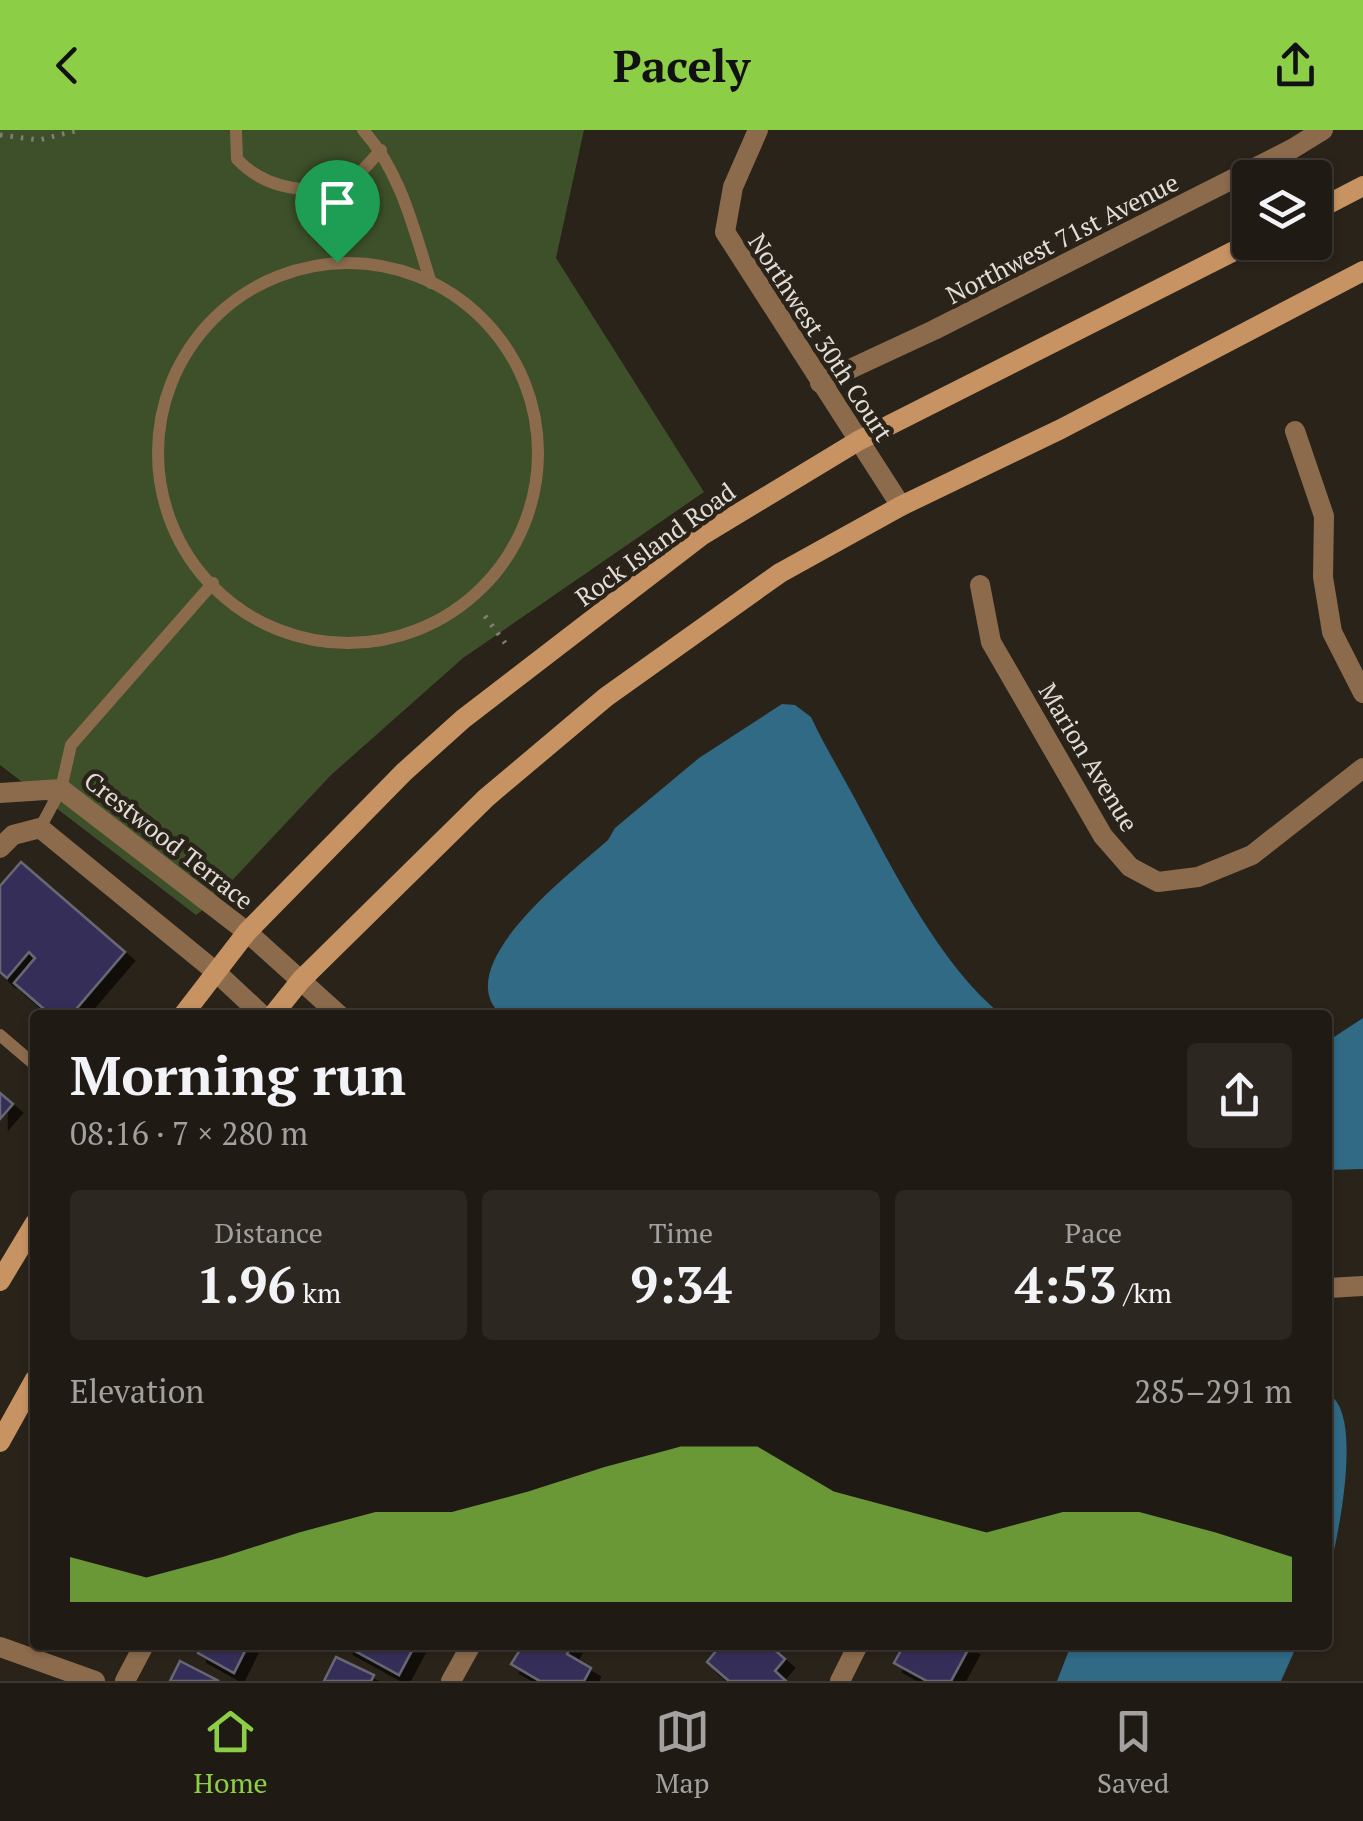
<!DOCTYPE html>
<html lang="en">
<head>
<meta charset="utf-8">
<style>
  body { margin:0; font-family:"PT Serif",serif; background:#2d2722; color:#f1f3f6; height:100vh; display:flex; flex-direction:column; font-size:38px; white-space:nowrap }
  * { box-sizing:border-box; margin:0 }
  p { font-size:32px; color:#a2a1a0 }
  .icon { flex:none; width:55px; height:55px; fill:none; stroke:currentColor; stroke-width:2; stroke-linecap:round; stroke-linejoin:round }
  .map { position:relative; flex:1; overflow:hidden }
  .details { position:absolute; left:30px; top:880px; width:1302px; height:640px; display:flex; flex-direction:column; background:#201a14; border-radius:10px; box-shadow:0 2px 8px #0004,0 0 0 2px #3d3834 }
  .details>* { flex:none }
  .buttons { position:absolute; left:1232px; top:30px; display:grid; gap:20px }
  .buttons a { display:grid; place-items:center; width:100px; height:100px; border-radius:10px; background:#201a14; box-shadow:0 2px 8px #0004,0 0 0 2px #3d3834; font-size:50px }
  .pin { position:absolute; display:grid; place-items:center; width:85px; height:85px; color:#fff; margin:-102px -42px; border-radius:50% 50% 50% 0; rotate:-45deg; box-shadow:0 0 10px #0007 }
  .pin .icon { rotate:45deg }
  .round { display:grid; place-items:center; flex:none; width:105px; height:105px; border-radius:10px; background:#2d2722 }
  .overview { display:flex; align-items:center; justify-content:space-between; height:170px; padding:0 40px }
  h1 { font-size:55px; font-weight:800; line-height:75px }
  .stats { display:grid; grid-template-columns:repeat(3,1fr); gap:15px; height:170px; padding:10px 40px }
  .stats div { display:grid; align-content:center; border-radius:10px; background:#2d2722; text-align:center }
  .stats b { font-size:50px; font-weight:800 }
  .stats small { font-size:28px; font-weight:400 }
  .stats p { font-size:28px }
  .chart { height:280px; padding:20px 40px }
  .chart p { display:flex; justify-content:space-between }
  .chart svg { width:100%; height:180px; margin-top:10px; fill:#8cce46; opacity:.7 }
  header { display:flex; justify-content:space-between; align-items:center; height:130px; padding:0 40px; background:#8cce46; color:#111; font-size:45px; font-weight:800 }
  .dock { display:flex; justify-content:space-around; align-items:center; height:140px; border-top:2px solid #3d3834; background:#201a14; font-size:28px; color:#a2a1a0 }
  .dock a { display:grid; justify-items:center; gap:5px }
  .dock .on { color:#8cce46 }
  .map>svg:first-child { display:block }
</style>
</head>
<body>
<header><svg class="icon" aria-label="back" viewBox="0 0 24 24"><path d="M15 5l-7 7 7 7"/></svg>Pacely<svg class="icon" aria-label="share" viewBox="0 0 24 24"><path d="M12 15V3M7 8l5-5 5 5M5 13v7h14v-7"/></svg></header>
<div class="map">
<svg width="1363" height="1551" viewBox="0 0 1363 1551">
  <defs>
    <filter id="shadow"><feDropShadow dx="9" dy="9" stdDeviation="0" flood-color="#0009"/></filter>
  </defs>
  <rect width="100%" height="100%" fill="#2a231a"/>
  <!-- green -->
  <polygon fill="#3d502a" points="0,0 584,0 556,128 704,362 463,528 331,645 209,775 196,785 0,635"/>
  <!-- water -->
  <g fill="#306a85">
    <path d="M782,574L795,575L811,587C824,615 840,641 855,669C892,738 940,836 1002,885H501C447,835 575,740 608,710L615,698L699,628Z"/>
    <polygon points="1363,888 1363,1039 1328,1040 1328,911"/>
    <path d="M1328,1264C1363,1281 1340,1402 1328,1444Z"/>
    <polygon points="1071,1515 1297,1515 1281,1551 1057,1551"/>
  </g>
  <!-- building -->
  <g fill="#342f59" stroke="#686774" stroke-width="2.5" filter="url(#shadow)">
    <polygon points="21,732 125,822 71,885 51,885 14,853 35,828 29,822 7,848 0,842 0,756"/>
    <polygon points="0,963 13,974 0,989"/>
    <polygon points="202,1515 248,1515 234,1543 198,1523"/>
    <polygon points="344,1515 415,1515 399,1545"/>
    <polygon points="523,1515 543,1518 545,1515 572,1515 567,1524 591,1538 584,1551 540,1551 511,1534"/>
    <polygon points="721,1515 769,1515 785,1529 775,1541 786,1551 729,1551 707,1532"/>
    <polygon points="904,1515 968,1515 970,1516 951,1551 927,1551 894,1533"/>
    <polygon points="336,1527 374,1545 371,1551 324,1551"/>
    <polygon points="180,1531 219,1551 170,1551"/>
  </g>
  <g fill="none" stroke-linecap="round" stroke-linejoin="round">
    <!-- path -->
    <g stroke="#837d75" stroke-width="5" stroke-dasharray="2.5 8" stroke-linecap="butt">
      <polyline points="0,5 39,10 79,0"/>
      <polyline points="485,486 505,513"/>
    </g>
    <!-- lane -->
    <g stroke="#8c6b4d" stroke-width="12">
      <path d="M236,0L237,29C265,59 315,69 353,48C363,42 373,28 381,20"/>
      <path d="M363,0C401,42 414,100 431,153"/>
      <circle cx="348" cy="323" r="190"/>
      <polyline points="40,698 61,659 71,615 213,453"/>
      <polyline points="0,905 35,935"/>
    </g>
    <!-- street -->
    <g stroke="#8c6b4d" stroke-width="20">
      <polyline points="758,0 733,57 725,102 901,376"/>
      <polyline points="820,253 934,200 1292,19 1323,0"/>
      <polyline points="1295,301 1324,386 1323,447 1332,502 1363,563"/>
      <polyline points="980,455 991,512 1103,706 1130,737 1158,752 1198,747 1252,725 1363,638"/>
      <polyline points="0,663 61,659 247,802 339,885"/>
      <polyline points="0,718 13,705 40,698 216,842 262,885"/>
      <polyline points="1328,1158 1363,1156"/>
      <polyline points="0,1517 95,1551"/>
      <polyline points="125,1551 144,1515"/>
      <polyline points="451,1551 471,1515"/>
      <polyline points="840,1551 858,1515"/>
    </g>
    <!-- secondary -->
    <g stroke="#c79362" stroke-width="20">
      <polyline points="1315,81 1363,56"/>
      <polyline points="183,885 247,802 404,642 463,589 701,406 858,311 1252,112"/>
      <polyline points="273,885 301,850 486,668 606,567 780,443 901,376 1061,299 1363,141"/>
      <polyline points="0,1151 35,1093"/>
      <polyline points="0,1312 35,1249"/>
    </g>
  </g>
  <g text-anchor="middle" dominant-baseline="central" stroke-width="9" stroke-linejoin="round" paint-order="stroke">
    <!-- street labels -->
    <g font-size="25" fill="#e2ddd7" stroke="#2a231a">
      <text transform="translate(1062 108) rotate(-27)">Northwest 71st Avenue</text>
      <text transform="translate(821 207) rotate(57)">Northwest 30th Court</text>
      <text transform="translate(655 414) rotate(-36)">Rock Island Road</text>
      <text transform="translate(1089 627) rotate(59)">Marion Avenue</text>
      <text transform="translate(169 710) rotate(38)">Crestwood Terrace</text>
    </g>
  </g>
</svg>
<div class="buttons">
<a><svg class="icon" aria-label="layers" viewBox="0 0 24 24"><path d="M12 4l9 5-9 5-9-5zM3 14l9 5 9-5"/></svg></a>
</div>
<div class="pin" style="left:337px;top:132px;background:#1e9e55"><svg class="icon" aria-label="arrive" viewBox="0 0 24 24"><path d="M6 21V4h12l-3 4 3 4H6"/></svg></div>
<section class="details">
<div class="overview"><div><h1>Morning run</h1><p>08:16 · 7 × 280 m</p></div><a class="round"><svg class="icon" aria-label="share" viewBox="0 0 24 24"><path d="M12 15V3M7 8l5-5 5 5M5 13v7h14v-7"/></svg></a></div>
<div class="stats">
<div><p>Distance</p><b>1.96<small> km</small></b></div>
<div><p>Time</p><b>9:34</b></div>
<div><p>Pace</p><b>4:53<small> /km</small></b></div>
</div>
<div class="chart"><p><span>Elevation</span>285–291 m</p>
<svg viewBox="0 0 160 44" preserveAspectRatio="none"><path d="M0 44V33L10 38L20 33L30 27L40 22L50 22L60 17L70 11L80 6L90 6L100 17L110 22L120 27L130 22L140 22L150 27L160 33V44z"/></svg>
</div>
</section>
</div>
<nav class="dock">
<a class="on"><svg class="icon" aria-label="home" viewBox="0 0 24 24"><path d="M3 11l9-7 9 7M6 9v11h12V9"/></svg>Home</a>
<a><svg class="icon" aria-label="map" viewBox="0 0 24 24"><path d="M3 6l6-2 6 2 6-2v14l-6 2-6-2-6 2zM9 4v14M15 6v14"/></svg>Map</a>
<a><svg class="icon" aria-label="saved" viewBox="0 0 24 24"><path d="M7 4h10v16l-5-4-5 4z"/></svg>Saved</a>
</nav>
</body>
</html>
